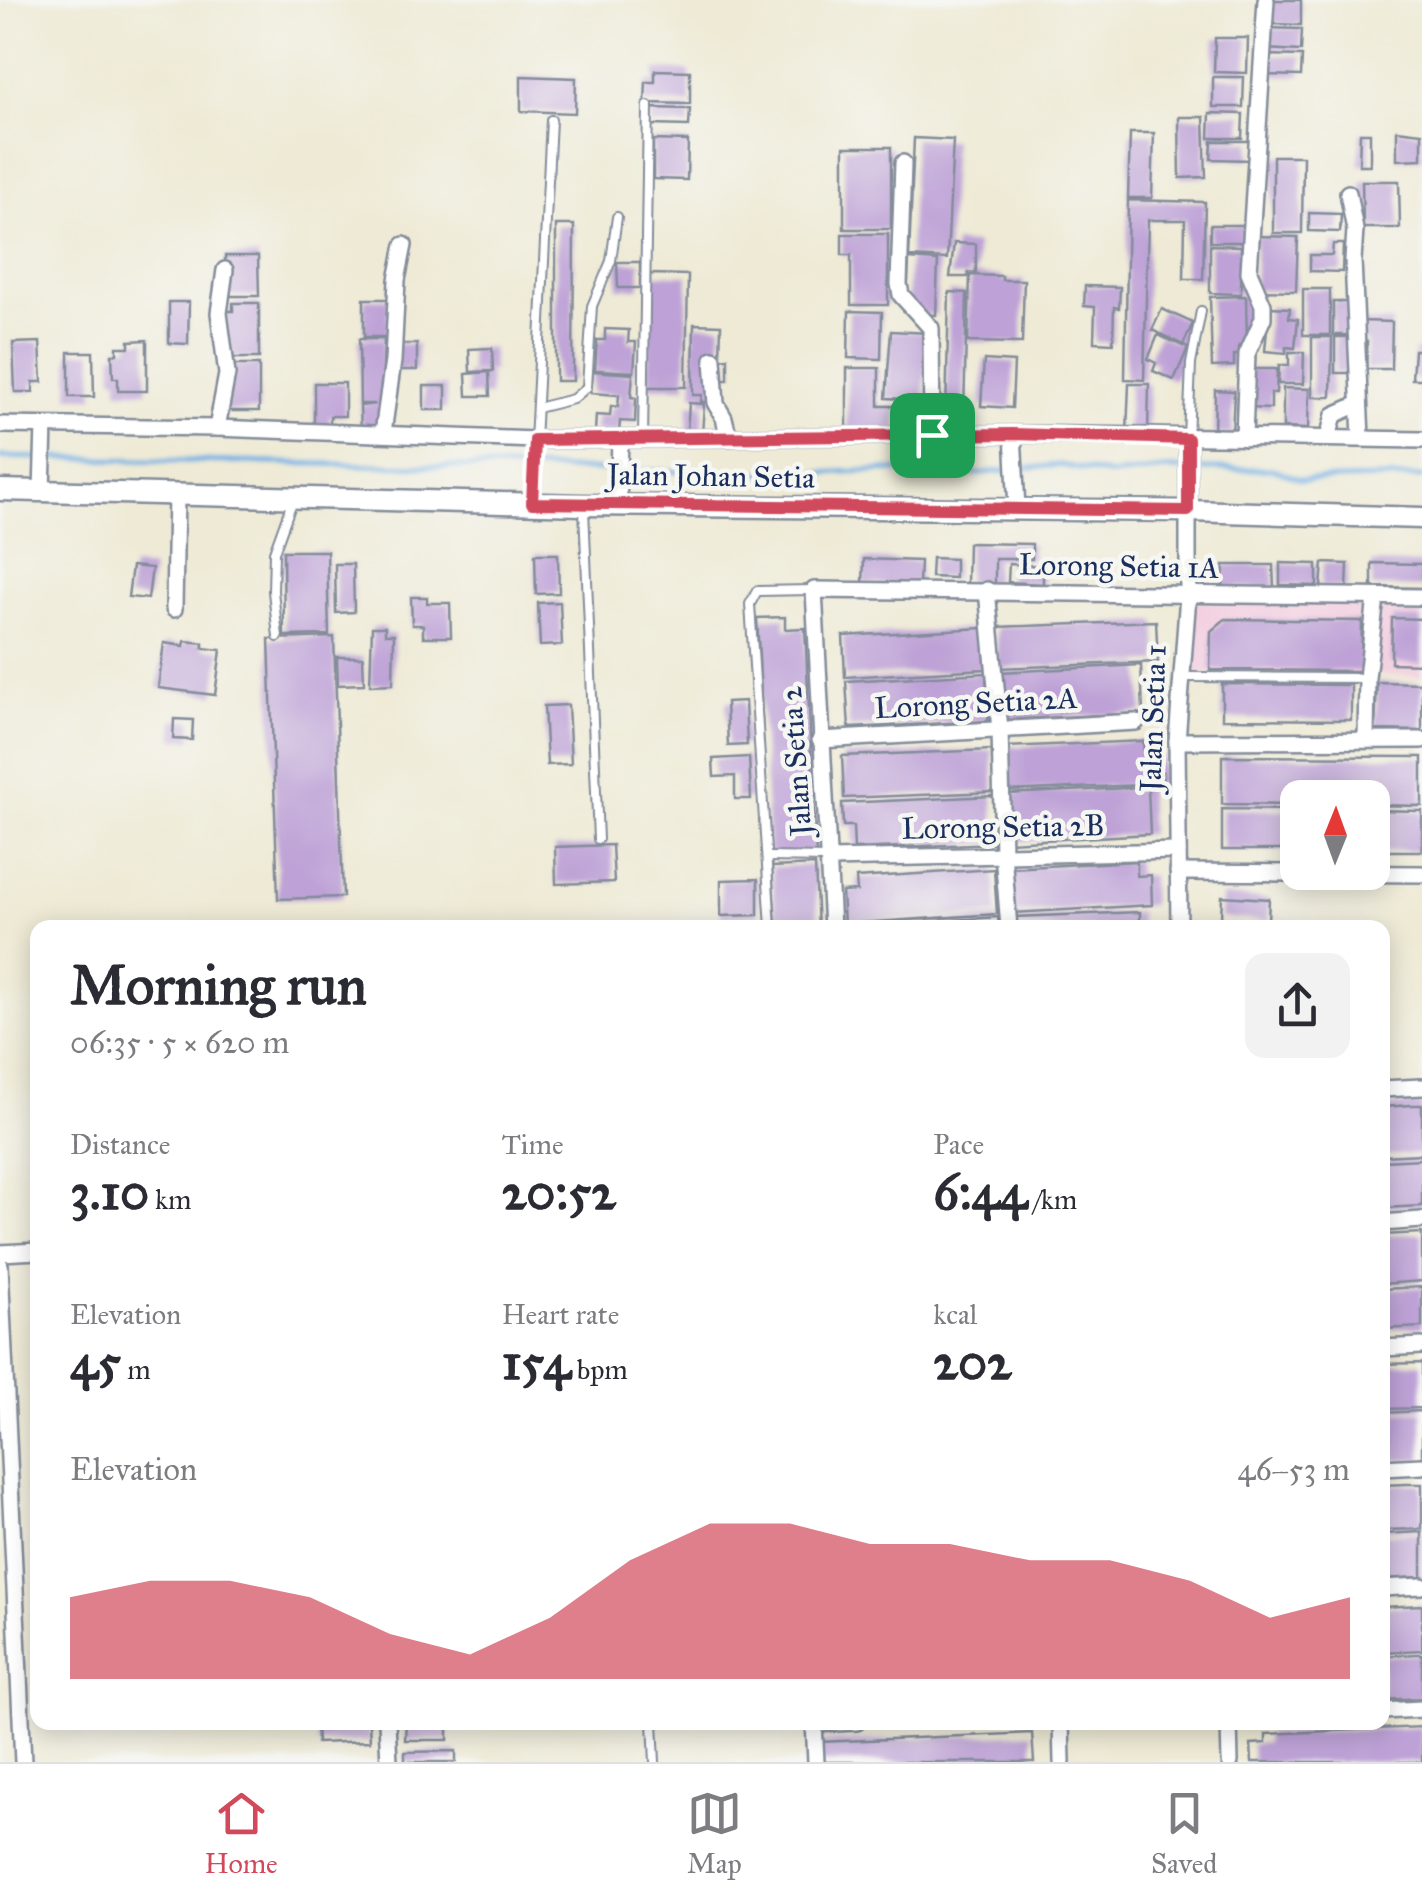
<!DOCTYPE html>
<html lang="en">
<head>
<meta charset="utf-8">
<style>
  body { margin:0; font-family:"IM FELL Great Primer",serif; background:#f2f2f3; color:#2b2b33; height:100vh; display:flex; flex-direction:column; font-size:38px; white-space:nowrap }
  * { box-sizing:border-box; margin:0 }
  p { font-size:32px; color:#7c7c81 }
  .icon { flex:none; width:55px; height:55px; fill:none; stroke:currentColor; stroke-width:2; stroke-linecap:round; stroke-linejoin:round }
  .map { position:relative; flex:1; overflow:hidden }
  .side { position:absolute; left:30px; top:920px; width:1360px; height:810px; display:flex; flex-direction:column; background:#fff; border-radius:20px; box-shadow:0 5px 25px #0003 }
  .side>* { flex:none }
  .needle { width:65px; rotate:1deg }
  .controls { position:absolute; left:1280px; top:780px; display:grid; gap:20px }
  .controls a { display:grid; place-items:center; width:110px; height:110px; border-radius:20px; background:#fff; box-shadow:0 5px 25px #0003; font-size:50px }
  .pin { position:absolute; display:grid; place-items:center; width:85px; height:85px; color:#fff; margin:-42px; border-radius:20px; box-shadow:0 5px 15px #0006 }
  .round { display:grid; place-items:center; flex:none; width:105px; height:105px; border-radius:20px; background:#f2f2f3 }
  .summary { display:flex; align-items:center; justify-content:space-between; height:170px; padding:0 40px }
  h1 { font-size:55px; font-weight:700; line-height:75px }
  .figures { display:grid; grid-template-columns:repeat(3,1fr); gap:15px; height:170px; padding:10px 40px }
  .figures div { display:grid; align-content:center }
  .figures b { font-size:50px; font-weight:700 }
  .figures small { font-size:28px; font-weight:400 }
  .figures p { font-size:28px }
  .chart { height:280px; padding:20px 40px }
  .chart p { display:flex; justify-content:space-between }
  .chart svg { width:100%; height:180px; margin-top:10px; fill:#d1495b; opacity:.7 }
  .dock { display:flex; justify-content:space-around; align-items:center; height:140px; border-top:2px solid #e1e1e2; background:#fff; font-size:28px; color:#7c7c81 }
  .dock a { display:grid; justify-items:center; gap:5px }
  .dock .active { color:#d1495b }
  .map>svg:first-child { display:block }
</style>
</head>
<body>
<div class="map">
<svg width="1422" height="1762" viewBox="0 0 1422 1762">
  <rect width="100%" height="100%" fill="#f6f6f2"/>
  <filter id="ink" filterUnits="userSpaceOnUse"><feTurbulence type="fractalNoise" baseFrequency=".01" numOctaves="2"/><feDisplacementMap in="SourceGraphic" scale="20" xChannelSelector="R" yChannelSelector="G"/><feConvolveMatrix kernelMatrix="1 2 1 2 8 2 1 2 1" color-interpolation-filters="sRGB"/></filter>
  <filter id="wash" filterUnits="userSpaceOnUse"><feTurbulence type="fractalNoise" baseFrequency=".0048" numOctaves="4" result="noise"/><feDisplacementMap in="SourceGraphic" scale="40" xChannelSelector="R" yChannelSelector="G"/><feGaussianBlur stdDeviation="2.25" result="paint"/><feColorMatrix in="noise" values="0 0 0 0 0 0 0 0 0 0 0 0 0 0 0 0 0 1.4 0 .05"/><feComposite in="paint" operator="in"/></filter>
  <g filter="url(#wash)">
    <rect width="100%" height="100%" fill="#eeead5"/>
    <!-- built -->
    <polygon fill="#f3cfe0" points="1193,602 1422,602 1422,676 1186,673"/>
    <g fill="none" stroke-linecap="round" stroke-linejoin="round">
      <!-- stream -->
      <polyline stroke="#72b0e4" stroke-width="5" points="0,457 790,474 891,470 954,476 1060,465 1112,475 1165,469 1273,469 1302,480 1422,477"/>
    </g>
    <g id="blocks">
      <!-- building -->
      <g fill="#bea2d7">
        <polygon points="1272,0 1301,0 1301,25 1272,24"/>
        <polygon points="1266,28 1302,29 1301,51 1265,49"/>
        <polygon points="1215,38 1248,38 1247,73 1214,72"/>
        <polygon points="1264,55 1302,56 1301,76 1264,75"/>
        <polygon points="655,70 690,71 690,104 645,103 646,82 655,82"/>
        <polygon points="521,76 576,78 575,113 521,111"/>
        <polygon points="1213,77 1244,77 1243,107 1213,107"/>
        <polygon points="651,108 690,109 689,126 651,125"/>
        <polygon points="1210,113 1243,114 1242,138 1209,138"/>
        <polygon points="1179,117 1204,117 1206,177 1180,178"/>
        <polygon points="1397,130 1422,133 1422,159 1397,160"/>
        <polygon points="1130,133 1154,133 1152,198 1128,198"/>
        <polygon points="1360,133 1370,133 1370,165 1359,165"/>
        <polygon points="914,138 953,140 947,259 909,257"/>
        <polygon points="653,140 688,141 687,180 653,179"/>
        <polygon points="1212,141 1251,141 1251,160 1211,159"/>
        <rect x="844" y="147" width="47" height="82"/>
        <polygon points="1273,156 1303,156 1302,233 1273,233"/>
        <polygon points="1362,181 1399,181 1400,228 1363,228"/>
        <polygon points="1128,200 1205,202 1203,279 1184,279 1185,220 1148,220 1144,380 1125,379"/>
        <polygon points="1309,213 1341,214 1340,232 1309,231"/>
        <polygon points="556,225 574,225 573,381 556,381"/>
        <rect x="1210" y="225" width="33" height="17"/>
        <polygon points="842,234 888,234 888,305 851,305 851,255 842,255"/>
        <polygon points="1256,236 1298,237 1296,291 1254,290"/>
        <polygon points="954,243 976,244 976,273 968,272 968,277 950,277"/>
        <polygon points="1333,244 1343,244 1342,272 1310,271 1310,255 1332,255"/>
        <polygon points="1210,245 1241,246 1241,294 1210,293"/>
        <polygon points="225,256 258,256 259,296 226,296"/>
        <polygon points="909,259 938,261 936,315 916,314 907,302"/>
        <polygon points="617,262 640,262 640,288 618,288"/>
        <polygon points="650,274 688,275 686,387 648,387"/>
        <polygon points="970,275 1002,276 1002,280 1024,280 1022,343 968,342"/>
        <polygon points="1085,286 1120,287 1119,308 1114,307 1113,343 1094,342 1095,307 1084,306"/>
        <rect x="1303" y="289" width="27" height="46"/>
        <polygon points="949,292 967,293 964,415 946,414"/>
        <polygon points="1246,296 1247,345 1239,345 1239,355 1234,355 1234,366 1212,367 1210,297"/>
        <polygon points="364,299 389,299 388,337 364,337"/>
        <polygon points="169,302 189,302 188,344 169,343"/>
        <polygon points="1333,302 1349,302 1348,335 1333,335"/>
        <polygon points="233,303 259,303 259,358 233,358 233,351 226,351 226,311 233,311"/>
        <polygon points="1269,307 1290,308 1289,318 1298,319 1295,348 1286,347 1286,353 1265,351"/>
        <polygon points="1162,309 1193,323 1183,345 1152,330"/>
        <polygon points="849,311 882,312 881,359 848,358"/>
        <polygon points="1361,321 1392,322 1391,369 1366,369 1367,341 1361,341"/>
        <polygon points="694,324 721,325 720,359 728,358 728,380 720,380 720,402 701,402 702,395 693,395"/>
        <polygon points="605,329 629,330 628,342 636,342 634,372 595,370 597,340 605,340"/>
        <polygon points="891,331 928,333 924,400 886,398"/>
        <polygon points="1158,335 1188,348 1174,380 1153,371 1156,363 1148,359"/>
        <polygon points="1312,337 1332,337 1331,397 1312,397"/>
        <rect x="1335" y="337" width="15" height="36"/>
        <polygon points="359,339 384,339 381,429 361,430 360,406 375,404 360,404"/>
        <polygon points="147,340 147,391 118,391 118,378 113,378 112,354 117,354 117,347 129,347 129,341"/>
        <polygon points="40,342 42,382 33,382 33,392 15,392 13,343"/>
        <rect x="396" y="344" width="21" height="26"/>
        <polygon points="492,348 493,371 470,372 469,349"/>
        <polygon points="1414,350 1422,350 1422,379 1412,379"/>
        <polygon points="69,352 93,352 94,397 69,397"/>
        <polygon points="1289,352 1304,352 1303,384 1278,384 1279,365 1289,365"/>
        <polygon points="984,360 1014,362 1012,408 981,406"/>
        <rect x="225" y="365" width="34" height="46"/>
        <polygon points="847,368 879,368 879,406 896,406 896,435 847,435"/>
        <polygon points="1249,369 1277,369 1276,393 1271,393 1271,409 1248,408"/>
        <polygon points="593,371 633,374 631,397 636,398 635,422 620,421 619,433 595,431 596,415 610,416 611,406 618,407 619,395 591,393"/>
        <polygon points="489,372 490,396 467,396 466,374"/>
        <polygon points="314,383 345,383 345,416 330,416 330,426 314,425"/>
        <polygon points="1129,384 1149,384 1148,433 1127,433"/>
        <rect x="424" y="386" width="22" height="24"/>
        <polygon points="1283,388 1309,389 1308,429 1283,428"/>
        <polygon points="1215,390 1234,391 1232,435 1214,434"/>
        <polygon points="689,403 704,404 702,435 687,434"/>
        <polygon points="968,543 1032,544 1032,559 995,559 995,584 967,583"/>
        <polygon points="283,551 327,551 329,635 284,636"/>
        <polygon points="535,554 558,554 559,593 536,594"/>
        <polygon points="932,558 955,559 955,578 931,577"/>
        <polygon points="864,559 920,561 919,585 863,584"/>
        <polygon points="1280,563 1317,564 1317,586 1280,585"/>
        <polygon points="1323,563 1348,564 1347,588 1321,587"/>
        <polygon points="1372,563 1422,564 1422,588 1372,587"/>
        <polygon points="335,564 353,564 354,612 336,613"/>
        <polygon points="1009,564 1043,566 1043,584 1008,582"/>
        <polygon points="1224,565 1273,565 1274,588 1223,588"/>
        <polygon points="132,566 152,568 148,599 128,597"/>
        <polygon points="411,597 427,597 427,603 450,603 451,637 423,637 423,625 412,625"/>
        <polygon points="560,602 562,645 540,646 538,603"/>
        <polygon points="785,617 785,629 805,628 816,853 769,855 757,618"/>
        <polygon points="1392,618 1422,619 1422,664 1391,663"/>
        <polygon points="1225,619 1362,621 1361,671 1210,670 1211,631"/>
        <polygon points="1156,621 1158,662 998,668 996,627"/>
        <polygon points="372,627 385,627 385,634 394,634 393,684 370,685"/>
        <polygon points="983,628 986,669 845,677 843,636"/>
        <polygon points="334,637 343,897 278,899 269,639"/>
        <polygon points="185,641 203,643 203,648 221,650 215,695 158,688 164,643 184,646"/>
        <polygon points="337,657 363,657 364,684 338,685"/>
        <polygon points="1141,665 1143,713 1002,720 999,672"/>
        <polygon points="986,673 988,721 849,728 846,681"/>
        <polygon points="1377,682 1422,683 1422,731 1375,730"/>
        <polygon points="1222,684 1351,685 1351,720 1222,719"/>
        <polygon points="745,701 747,745 728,746 726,702"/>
        <polygon points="568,705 571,764 547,765 544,706"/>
        <polygon points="174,719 193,720 192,740 173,739"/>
        <polygon points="1143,741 1144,753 1161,753 1163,784 1006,791 1004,747"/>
        <polygon points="992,750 994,792 844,798 842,756"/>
        <polygon points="1222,756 1422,757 1422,806 1372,805 1372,798 1298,798 1298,805 1222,804"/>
        <polygon points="749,757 751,799 735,799 735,776 714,777 713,759"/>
        <polygon points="1148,787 1150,834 1009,842 1007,794"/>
        <polygon points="993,796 996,843 854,849 853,826 843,826 842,803"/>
        <polygon points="1222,809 1298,810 1298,850 1222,850"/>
        <polygon points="1372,810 1422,811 1422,851 1372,851"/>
        <polygon points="612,845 614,882 556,884 555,847"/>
        <polygon points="1137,861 1137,876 1151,875 1152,905 1013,913 1010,868"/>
        <polygon points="815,865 818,928 776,928 772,867"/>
        <polygon points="994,869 997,914 844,924 842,892 857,891 856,878"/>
        <polygon points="758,879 758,915 721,916 721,880"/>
        <polygon points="1222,896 1269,899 1268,921 1221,918"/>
        <polygon points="1140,912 1140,928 1014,928 1013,917"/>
        <polygon points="998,917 999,928 881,928 880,925"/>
        <polygon points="1412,1105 1422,1105 1422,1154 1382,1156 1382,1107"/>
        <polygon points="1422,1159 1422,1206 1382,1208 1382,1161"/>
        <polygon points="1422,1233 1422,1281 1382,1284 1382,1235"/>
        <polygon points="1422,1287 1422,1327 1382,1329 1382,1289"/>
        <polygon points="1422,1363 1422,1408 1382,1409 1382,1364"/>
        <polygon points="1422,1411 1422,1459 1382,1460 1382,1413"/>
        <polygon points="1407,1484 1422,1484 1422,1529 1382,1530 1382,1485"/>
        <polygon points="1422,1532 1422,1577 1382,1579 1382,1534"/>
        <polygon points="1422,1605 1422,1650 1382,1652 1382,1607"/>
        <polygon points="1416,1654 1422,1654 1422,1698 1382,1700 1382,1656"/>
        <polygon points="316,1722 369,1722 370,1741 317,1743"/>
        <polygon points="406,1722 448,1722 448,1740 405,1740"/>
        <polygon points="1422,1727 1422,1762 1252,1762 1251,1744 1266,1743 1266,1734"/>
        <polygon points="1032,1733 1034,1762 820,1762 819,1742"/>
        <polygon points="456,1751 456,1762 405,1762 405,1752"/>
      </g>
    </g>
  </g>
  <g filter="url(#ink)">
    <use href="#blocks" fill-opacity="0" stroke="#848c9a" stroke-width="2.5"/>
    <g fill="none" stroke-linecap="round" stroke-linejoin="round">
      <defs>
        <g id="service">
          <polyline points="537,408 573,399 587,387 592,306 611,261 617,217"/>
          <polyline points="643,438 648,106"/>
          <polyline points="1188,439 1191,364 1201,311"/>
          <polyline points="532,503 551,120"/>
          <polyline points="584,509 598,839"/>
          <polyline points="278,637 273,591 274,552 292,502"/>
          <polyline points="1182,677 1367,678"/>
          <polyline points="767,857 827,858"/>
          <polyline points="771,928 750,604 757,591 812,590"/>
          <polyline points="653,1722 655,1762"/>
        </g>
        <g id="minor">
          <polyline points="903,163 899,284 901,295 931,328 932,435"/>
          <polyline points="1348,193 1355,230 1353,260 1361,438"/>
          <polyline points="713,359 716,404 724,418 729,438"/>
          <polyline points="0,425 217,428 535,440 1013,434 1422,440"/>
          <polyline points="217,428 227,374 219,313 225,270"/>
          <polyline points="383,433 393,361 397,280 404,245"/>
          <polyline points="1013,434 1017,509"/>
          <polyline points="1244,438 1247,354 1263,318 1263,305 1249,272 1266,0"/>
          <polyline points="1328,438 1334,415 1359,404"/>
          <polyline points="42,491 44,426"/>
          <polyline points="618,505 620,440"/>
          <polyline points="987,590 1000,730 1003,853 1009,928"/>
          <polyline points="174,609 176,494"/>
          <polyline points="1366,739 1367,678 1376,597"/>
          <polyline points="820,740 1136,722"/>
          <polyline points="1177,741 1422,740"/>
          <polyline points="830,859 1178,851"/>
          <polyline points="1178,872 1422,874"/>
          <polyline points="832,928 814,590 1422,597"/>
          <polyline points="1179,928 1177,741 1188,595 1188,439"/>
          <polyline points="1382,1089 1422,1087"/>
          <polyline points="1382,1223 1422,1220"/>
          <polyline points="0,1253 38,1251"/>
          <polyline points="0,1265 23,1762"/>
          <polyline points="1382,1348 1422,1346"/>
          <polyline points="1382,1468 1422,1466"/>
          <polyline points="1382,1588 1422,1586"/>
          <polyline points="1382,1711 1422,1709"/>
          <polyline points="387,1722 389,1762"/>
          <polyline points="814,1722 816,1762"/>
          <polyline points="1061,1722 1062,1762"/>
          <polyline points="1229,1722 1230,1762"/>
          <polyline points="814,1724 857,1722"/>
        </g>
        <polyline id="secondary" points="0,490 584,505 1188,511 1422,518"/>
      </defs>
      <!-- service casing -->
      <use href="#service" stroke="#848c9a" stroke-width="12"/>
      <!-- minor casing -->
      <use href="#minor" stroke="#848c9a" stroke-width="20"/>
      <!-- secondary casing -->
      <use href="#secondary" stroke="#848c9a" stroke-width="25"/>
      <!-- service -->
      <use href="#service" stroke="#fff" stroke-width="8"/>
      <!-- minor -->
      <use href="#minor" stroke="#fff" stroke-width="15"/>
      <!-- secondary -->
      <use href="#secondary" stroke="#fff" stroke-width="20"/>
    </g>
  </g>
  <g fill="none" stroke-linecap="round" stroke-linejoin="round" filter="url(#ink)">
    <defs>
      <polygon id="route" points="1013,434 1188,439 1188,511 532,503 535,440"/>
    </defs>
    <!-- route casing -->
    <use href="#route" stroke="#fff" stroke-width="20"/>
    <!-- route -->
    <use href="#route" stroke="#d1495b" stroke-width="12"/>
  </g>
  <g text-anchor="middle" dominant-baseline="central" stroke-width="9" stroke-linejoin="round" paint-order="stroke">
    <!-- street labels -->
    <g font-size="30" fill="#1b2f5e" stroke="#f6f6f2">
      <text transform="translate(711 476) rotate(1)">Jalan Johan Setia</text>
      <text transform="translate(1119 566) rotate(1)">Lorong Setia 1A</text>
      <text transform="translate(976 703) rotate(-3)">Lorong Setia 2A</text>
      <text transform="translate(1153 718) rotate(-88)">Jalan Setia 1</text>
      <text transform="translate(796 761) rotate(-94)">Jalan Setia 2</text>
      <text transform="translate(1003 827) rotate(-1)">Lorong Setia 2B</text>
    </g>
  </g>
</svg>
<div class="controls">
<a><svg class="needle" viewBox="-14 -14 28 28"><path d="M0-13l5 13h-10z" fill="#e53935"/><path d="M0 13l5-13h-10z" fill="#7c7c81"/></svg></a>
</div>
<div class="pin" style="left:932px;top:435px;background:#1e9e55"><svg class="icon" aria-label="arrive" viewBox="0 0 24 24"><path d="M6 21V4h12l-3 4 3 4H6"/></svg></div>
<section class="side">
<div class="summary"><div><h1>Morning run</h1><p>06:35 · 5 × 620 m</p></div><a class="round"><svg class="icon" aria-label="share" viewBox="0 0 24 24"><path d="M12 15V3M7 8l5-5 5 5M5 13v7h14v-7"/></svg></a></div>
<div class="figures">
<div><p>Distance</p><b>3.10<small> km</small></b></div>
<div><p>Time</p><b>20:52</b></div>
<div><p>Pace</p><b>6:44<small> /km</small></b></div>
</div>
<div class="figures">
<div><p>Elevation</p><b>45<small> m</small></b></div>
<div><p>Heart rate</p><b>154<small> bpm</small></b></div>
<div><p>kcal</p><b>202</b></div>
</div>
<div class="chart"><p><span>Elevation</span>46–53 m</p>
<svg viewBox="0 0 160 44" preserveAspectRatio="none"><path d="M0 44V24L10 20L20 20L30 24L40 33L50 38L60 29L70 15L80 6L90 6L100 11L110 11L120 15L130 15L140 20L150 29L160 24V44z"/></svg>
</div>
</section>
</div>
<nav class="dock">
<a class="active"><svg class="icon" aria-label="home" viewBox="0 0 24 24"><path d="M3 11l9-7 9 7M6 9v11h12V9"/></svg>Home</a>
<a><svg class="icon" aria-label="map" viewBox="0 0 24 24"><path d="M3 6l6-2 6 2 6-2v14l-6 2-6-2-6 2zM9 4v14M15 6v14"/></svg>Map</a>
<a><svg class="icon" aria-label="saved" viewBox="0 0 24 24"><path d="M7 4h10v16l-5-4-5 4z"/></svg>Saved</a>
</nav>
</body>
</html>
